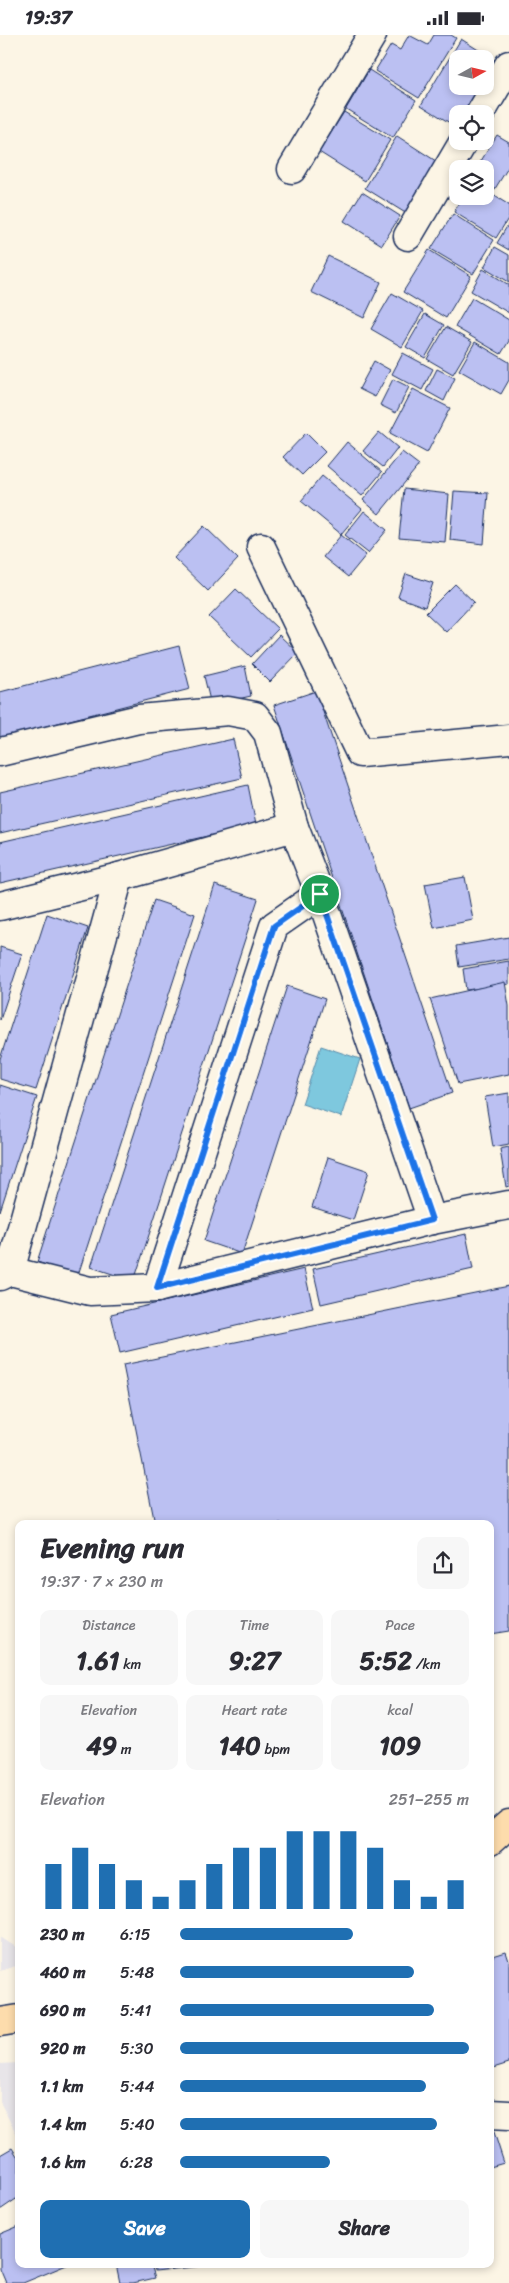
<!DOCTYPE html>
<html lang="en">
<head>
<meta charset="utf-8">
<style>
  body { margin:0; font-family:Sriracha,sans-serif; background:#f7f7f7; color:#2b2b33; height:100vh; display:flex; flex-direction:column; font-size:19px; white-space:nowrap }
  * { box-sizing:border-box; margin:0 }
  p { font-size:16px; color:#7c7c81 }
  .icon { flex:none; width:28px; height:28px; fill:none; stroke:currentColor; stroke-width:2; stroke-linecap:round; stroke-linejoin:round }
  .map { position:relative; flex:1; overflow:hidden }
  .side { position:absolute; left:15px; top:1485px; width:479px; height:748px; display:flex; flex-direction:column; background:#fff; border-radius:10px; box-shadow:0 2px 8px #0003 }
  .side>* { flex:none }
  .needle { width:32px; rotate:82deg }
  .controls { position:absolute; left:449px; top:15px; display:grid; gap:10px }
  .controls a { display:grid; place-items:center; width:45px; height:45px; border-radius:10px; background:#fff; box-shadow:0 2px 8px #0003; font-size:25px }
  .pin { position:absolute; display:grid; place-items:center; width:42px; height:42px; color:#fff; margin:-21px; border:2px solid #fff; border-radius:50%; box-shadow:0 1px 5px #0007 }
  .round { display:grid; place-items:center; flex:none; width:52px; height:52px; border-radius:10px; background:#f7f7f7 }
  .overview { display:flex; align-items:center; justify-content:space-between; height:85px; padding:0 25px }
  h1 { font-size:28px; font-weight:700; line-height:38px }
  .metrics { display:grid; grid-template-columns:repeat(3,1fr); gap:8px; height:85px; padding:5px 25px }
  .metrics div { display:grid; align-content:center; border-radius:10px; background:#f7f7f7; text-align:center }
  .metrics b { font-size:25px; font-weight:700 }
  .metrics small { font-size:14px; font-weight:400 }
  .metrics p { font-size:14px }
  .chart { height:140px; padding:10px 25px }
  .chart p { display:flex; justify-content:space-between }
  .chart svg { width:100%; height:90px; margin-top:5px; stroke:#1f6fb2; stroke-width:6 }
  .cta { display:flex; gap:10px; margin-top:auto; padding:10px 25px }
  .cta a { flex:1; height:58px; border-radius:10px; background:#1f6fb2; color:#fff; font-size:20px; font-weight:700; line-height:58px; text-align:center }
  .cta a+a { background:#f7f7f7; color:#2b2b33 }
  ul { padding:0 25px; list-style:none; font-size:16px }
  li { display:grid; grid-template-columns:80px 60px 1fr; align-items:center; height:38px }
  li i { height:12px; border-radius:6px; background:#1f6fb2 }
  .status { display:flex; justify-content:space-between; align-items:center; height:35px; padding:0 25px; background:#fff; direction:ltr }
  .status svg { height:14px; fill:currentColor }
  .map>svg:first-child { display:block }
</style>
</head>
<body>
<div class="status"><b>19:37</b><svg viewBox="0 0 49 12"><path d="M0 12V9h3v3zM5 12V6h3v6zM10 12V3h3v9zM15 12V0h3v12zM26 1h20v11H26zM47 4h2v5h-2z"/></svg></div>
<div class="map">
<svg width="509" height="2248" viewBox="0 0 509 2248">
  <rect width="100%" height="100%" fill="#fcf5e5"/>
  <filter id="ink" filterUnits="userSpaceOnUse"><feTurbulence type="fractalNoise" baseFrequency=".02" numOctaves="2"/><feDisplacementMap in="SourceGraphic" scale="10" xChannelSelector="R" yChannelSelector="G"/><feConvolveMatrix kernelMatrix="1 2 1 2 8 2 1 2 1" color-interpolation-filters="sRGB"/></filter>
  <g filter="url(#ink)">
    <!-- built -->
    <g fill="#e8e5e9">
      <polygon points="0,1902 19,1914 19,1930 0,1936"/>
      <polygon points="19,2028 19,2104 0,2067 0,2029"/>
    </g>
    <!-- water -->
    <polygon fill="#7ec8de" stroke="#568bab" points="321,1011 360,1024 341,1082 302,1069"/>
    <!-- building -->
    <g fill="#bbc0f2" stroke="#1b2f5e">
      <polygon points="409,0 428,10 434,0 451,0 456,3 419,63 375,36 391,10 400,15"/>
      <polygon points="461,4 499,28 485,50 485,24 458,24 458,51 484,51 467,79 458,79 458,93 421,70"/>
      <polygon points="369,35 416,65 393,103 346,74"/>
      <polygon points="344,77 390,105 365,146 319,117"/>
      <polygon points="497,100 509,107 509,131 493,157 485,152 485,134 476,134"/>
      <polygon points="397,101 439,128 407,179 365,153"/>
      <polygon points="485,155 509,170 509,182 496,203 454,177 464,161 485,161"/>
      <polygon points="362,157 400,181 382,210 344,186"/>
      <polygon points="453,179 494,205 473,239 431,214"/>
      <polygon points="509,188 509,215 497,208"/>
      <polygon points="495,212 509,220 509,247 484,232"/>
      <polygon points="429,215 471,241 446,283 403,257"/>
      <polygon points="328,221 381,247 364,283 311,257"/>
      <polygon points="483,234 509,250 509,278 471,256"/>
      <polygon points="392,258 423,276 402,312 371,294"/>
      <polygon points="472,263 509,285 509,306 501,319 455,292"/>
      <polygon points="425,279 444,290 425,323 406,312"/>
      <polygon points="446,292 472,307 453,339 427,324"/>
      <polygon points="475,307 509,327 509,345 501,359 459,335"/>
      <polygon points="403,318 433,334 422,355 392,339"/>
      <polygon points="374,326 390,335 375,362 359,354"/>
      <polygon points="437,334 455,343 444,366 426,356"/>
      <polygon points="393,344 409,352 396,378 380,370"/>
      <polygon points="413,354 450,373 427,418 390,398"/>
      <polygon points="379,397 398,413 383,432 363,416"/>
      <polygon points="306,398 325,417 302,440 283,422"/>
      <polygon points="347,407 382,437 362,461 327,431"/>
      <polygon points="402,417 419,430 379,479 363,465"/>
      <polygon points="322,441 362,474 341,499 301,466"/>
      <polygon points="404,454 449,459 445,507 399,503"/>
      <polygon points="454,456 488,458 484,509 450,505"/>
      <polygon points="364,476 387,495 368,518 345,500"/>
      <polygon points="204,491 238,524 208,556 174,523"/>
      <polygon points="341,500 366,520 348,542 323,522"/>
      <polygon points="406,539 433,548 425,572 398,562"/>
      <polygon points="455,549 474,567 446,597 426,578"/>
      <polygon points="236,554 278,594 251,622 209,582"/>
      <polygon points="279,600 298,618 270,647 252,629"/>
      <polygon points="179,611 190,654 0,703 0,657"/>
      <polygon points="245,631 251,661 211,670 204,641"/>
      <polygon points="316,656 452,1058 409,1073 274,670"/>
      <polygon points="233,704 242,743 0,798 0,757"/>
      <polygon points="248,750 256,790 0,848 0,807"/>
      <polygon points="465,842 473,885 434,893 425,849"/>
      <polygon points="215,850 258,864 134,1246 91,1232"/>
      <polygon points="154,865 195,879 78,1240 37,1227"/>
      <polygon points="47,879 88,893 36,1055 0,1044 0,1024"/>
      <polygon points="509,902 509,924 459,932 456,911"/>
      <polygon points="0,912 22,919 0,985"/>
      <polygon points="509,926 509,949 466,955 463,934"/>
      <polygon points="505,947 509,971 509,1039 458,1049 430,964"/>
      <polygon points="287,951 325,964 242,1219 204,1206"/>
      <polygon points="0,1050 37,1062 0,1176"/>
      <polygon points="509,1058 509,1109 493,1112 485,1062"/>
      <polygon points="509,1112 509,1151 506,1152 500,1114"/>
      <polygon points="328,1122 369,1136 353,1185 312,1172"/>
      <polygon points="466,1199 473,1234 321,1269 313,1234"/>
      <polygon points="304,1234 313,1273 120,1318 111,1279"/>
      <polygon points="509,1251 509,1596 490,1599 490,1489 155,1489 123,1330"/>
      <polygon points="506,1917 509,1926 509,2028 490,2034 490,1922"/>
      <polygon points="493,2094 504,2128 490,2132 490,2095"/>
      <polygon points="12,2113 19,2124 19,2162 0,2175 0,2120"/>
      <polygon points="19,2191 19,2229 69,2229 23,2248 6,2248 0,2234 0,2199"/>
      <polygon points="116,2229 151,2229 155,2243 133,2248 120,2248"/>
      <polygon points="154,2229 203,2229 203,2231 155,2236"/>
    </g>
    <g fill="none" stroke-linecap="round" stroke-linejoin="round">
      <defs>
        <g id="street">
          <polyline points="480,79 509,30"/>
          <polyline points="292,134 372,0"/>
          <polyline points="408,201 464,106"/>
          <polyline points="261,512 360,718 509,704"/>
          <polyline points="0,717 139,684 228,676 255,681 268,698 294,792 320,859 432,1185"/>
          <polyline points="0,871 119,842 294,792"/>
          <polyline points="10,1236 119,842"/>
          <polyline points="0,1241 10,1236 90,1256 157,1253 432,1185 509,1170"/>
          <polyline points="157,1253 274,891 320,859"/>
          <polyline points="490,2079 509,2080"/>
        </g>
        <g id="primary">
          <polyline points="490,1806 509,1789"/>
          <polyline points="0,1987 19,1984"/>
        </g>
      </defs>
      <!-- street casing -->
      <use href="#street" stroke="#1b2f5e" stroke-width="31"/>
      <!-- primary casing -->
      <use href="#primary" stroke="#1b2f5e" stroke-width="31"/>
      <!-- street -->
      <use href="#street" stroke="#fcf5e5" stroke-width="28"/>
      <!-- primary -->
      <use href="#primary" stroke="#fddcac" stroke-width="28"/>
    </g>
  </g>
  <g fill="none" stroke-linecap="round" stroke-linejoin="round" filter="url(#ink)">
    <defs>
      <polygon id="route" points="320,859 432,1185 157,1253 274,891"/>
    </defs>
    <!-- route casing -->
    <use href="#route" stroke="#fff" stroke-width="10"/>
    <!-- route -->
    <use href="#route" stroke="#1a73e8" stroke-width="6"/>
  </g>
</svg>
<div class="controls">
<a><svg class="needle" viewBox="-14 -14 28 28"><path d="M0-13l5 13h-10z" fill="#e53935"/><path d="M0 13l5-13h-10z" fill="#7c7c81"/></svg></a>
<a><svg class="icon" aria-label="locate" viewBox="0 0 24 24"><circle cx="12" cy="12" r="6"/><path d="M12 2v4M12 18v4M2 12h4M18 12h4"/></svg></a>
<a><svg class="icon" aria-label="layers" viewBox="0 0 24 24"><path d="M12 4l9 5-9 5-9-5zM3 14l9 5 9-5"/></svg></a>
</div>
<div class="pin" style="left:320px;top:859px;background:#1e9e55"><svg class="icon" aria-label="arrive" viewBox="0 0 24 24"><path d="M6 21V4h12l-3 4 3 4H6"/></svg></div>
<section class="side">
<div class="overview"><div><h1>Evening run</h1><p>19:37 · 7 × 230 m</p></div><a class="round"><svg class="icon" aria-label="share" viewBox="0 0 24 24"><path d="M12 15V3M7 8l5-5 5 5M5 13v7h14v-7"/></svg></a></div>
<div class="metrics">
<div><p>Distance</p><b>1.61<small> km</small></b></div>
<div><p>Time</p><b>9:27</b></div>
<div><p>Pace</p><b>5:52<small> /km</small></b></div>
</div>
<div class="metrics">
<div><p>Elevation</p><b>49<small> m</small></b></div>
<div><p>Heart rate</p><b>140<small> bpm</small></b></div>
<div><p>kcal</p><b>109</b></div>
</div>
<div class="chart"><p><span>Elevation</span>251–255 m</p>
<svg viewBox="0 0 160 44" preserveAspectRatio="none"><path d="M5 44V22M15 44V14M25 44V22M35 44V30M45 44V38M55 44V30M65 44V22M75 44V14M85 44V14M95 44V6M105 44V6M115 44V6M125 44V14M135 44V30M145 44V38M155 44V30"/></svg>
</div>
<ul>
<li><b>230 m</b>6:15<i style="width:60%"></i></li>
<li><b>460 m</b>5:48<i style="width:81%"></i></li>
<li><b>690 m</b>5:41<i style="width:88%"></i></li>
<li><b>920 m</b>5:30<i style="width:100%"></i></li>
<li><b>1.1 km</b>5:44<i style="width:85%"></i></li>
<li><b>1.4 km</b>5:40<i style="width:89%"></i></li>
<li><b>1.6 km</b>6:28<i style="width:52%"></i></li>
</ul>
<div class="cta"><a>Save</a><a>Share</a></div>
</section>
</div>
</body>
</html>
